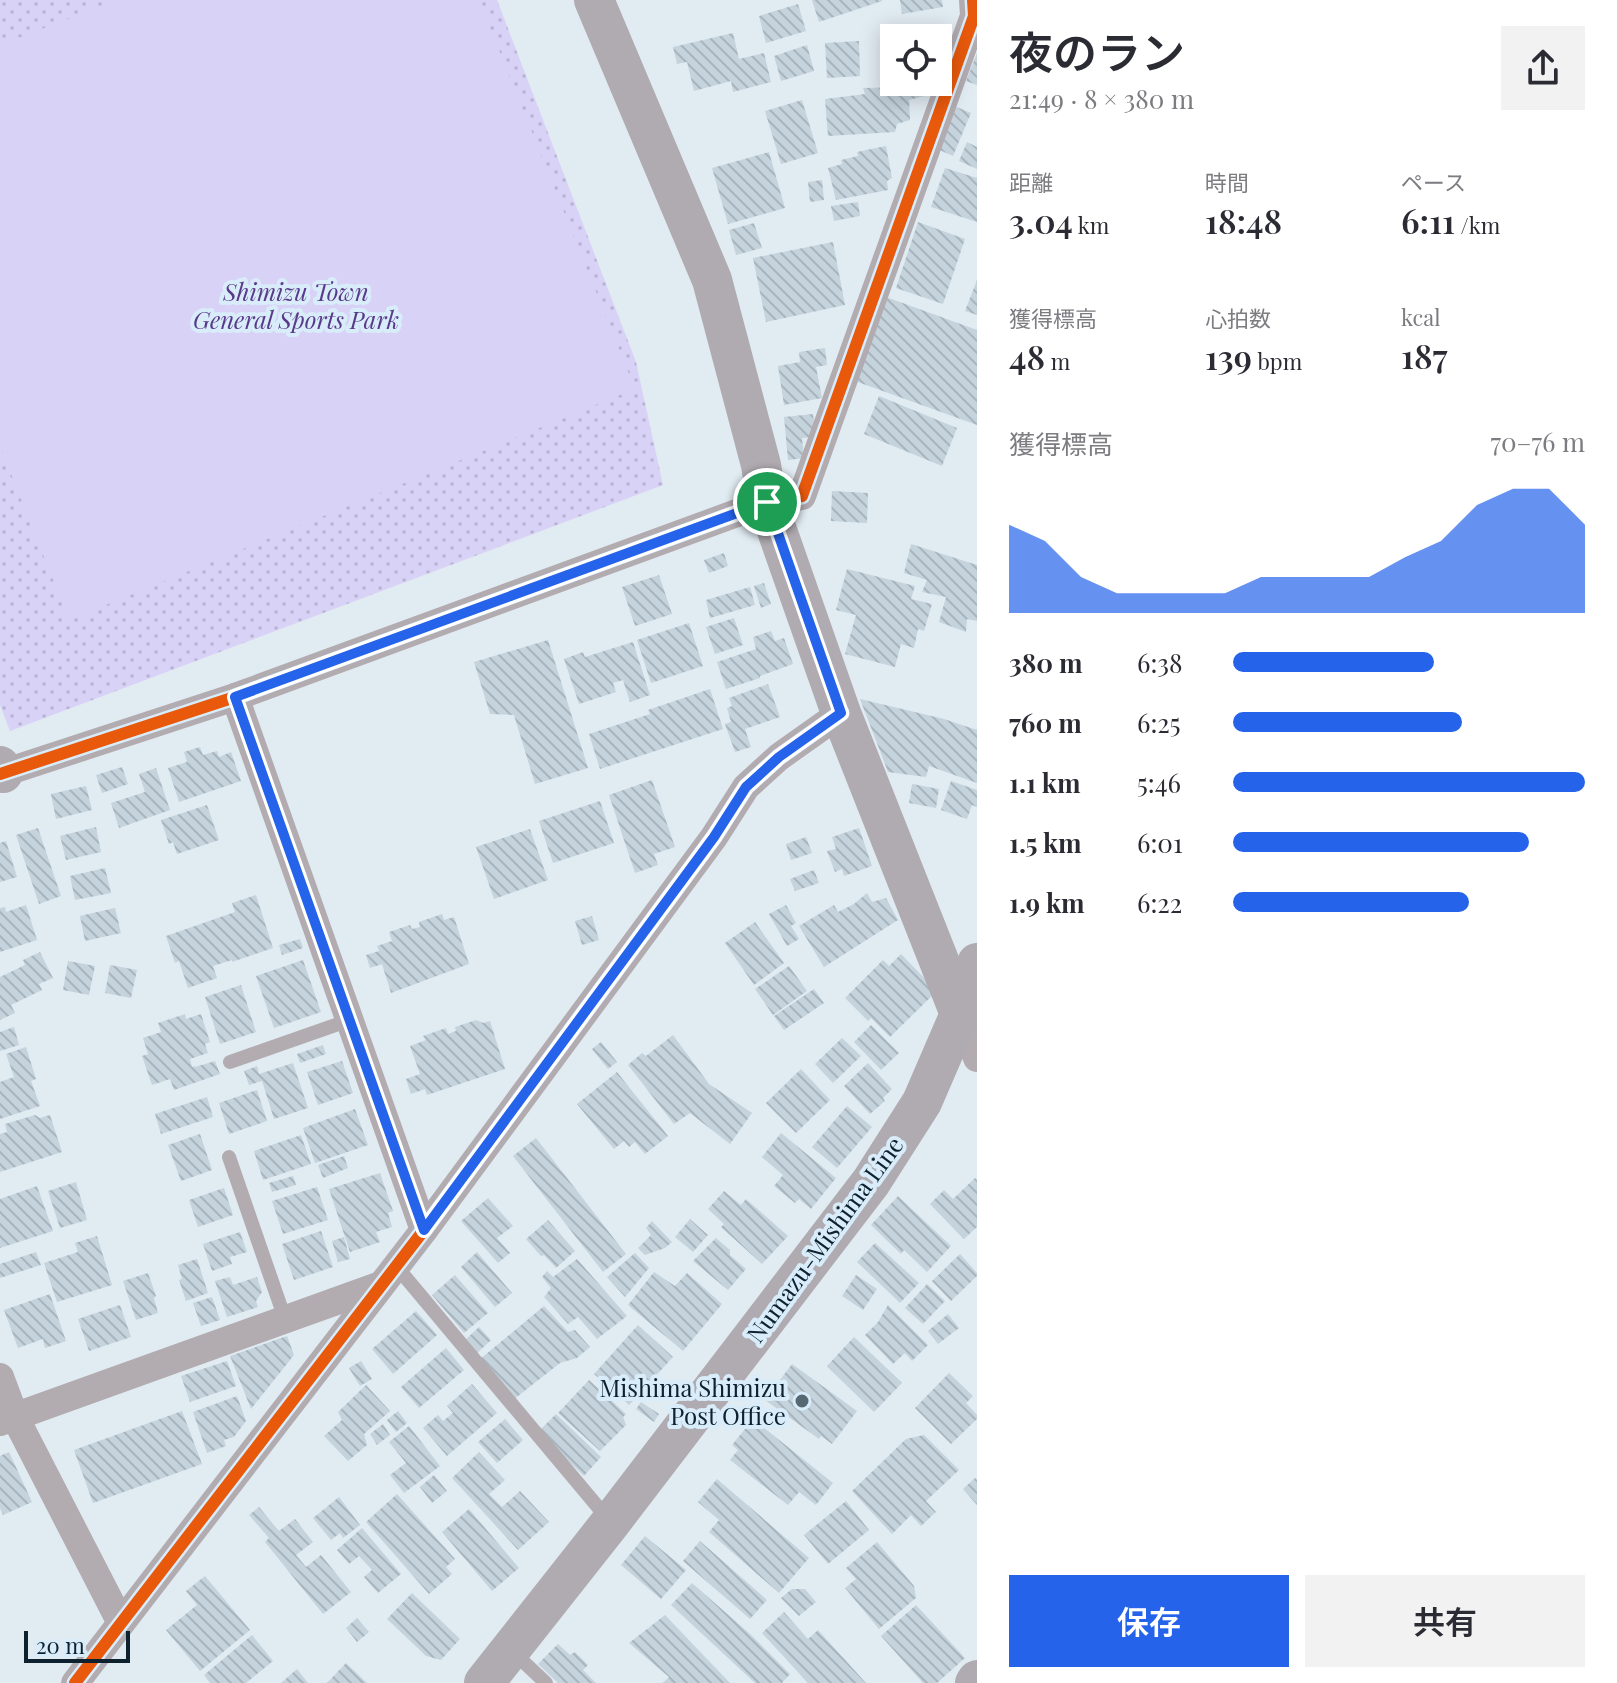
<!DOCTYPE html>
<html lang="ja">
<head>
<meta charset="utf-8">
<style>
  body { margin:0; font-family:"Playfair Display","Noto Sans JP",serif; background:#f2f2f3; color:#2b2b33; height:100vh; display:flex; flex-direction:column; font-size:30px; white-space:nowrap }
  * { box-sizing:border-box; margin:0 }
  p { font-size:26px; color:#7c7c81 }
  .icon { flex:none; width:44px; height:44px; fill:none; stroke:currentColor; stroke-width:2; stroke-linecap:round; stroke-linejoin:round }
  .map { position:relative; flex:1; overflow:hidden }
  .drawer { display:flex; flex-direction:column; background:#fff; width:640px }
  .drawer>* { flex:none }
  .fabs { position:absolute; left:880px; top:24px; display:grid; gap:16px }
  .fabs a { display:grid; place-items:center; width:72px; height:72px; border-radius:0px; background:#fff; box-shadow:0 4px 20px #0003; font-size:40px }
  .scale { position:absolute; left:24px; bottom:20px; width:106px; box-sizing:border-box; padding-left:8px; border:4px solid #0e212e; border-top:0; font-size:22px; line-height:28px; white-space:nowrap; color:#0e212e; -webkit-text-stroke:6px #d9ecfa; paint-order:stroke }
  .pin { position:absolute; display:grid; place-items:center; width:68px; height:68px; color:#fff; margin:-34px; border:4px solid #fff; border-radius:50%; box-shadow:0 2px 8px #0007 }
  .round { display:grid; place-items:center; flex:none; width:84px; height:84px; border-radius:0px; background:#f2f2f3 }
  .head { display:flex; align-items:center; justify-content:space-between; height:136px; padding:0 32px }
  h1 { font-size:44px; font-weight:600; line-height:60px }
  .stats { display:grid; grid-template-columns:repeat(3,1fr); gap:12px; height:136px; padding:8px 32px }
  .stats div { display:grid; align-content:center }
  .stats b { font-size:34px; font-weight:600 }
  .stats small { font-size:22px; font-weight:400 }
  .stats p { font-size:22px }
  .chart { height:224px; padding:16px 32px }
  .chart p { display:flex; justify-content:space-between }
  .chart svg { width:100%; height:144px; margin-top:8px; fill:#2563eb; opacity:.7 }
  .primary-button { display:flex; gap:16px; margin-top:auto; padding:16px 32px }
  .primary-button a { flex:1; height:92px; border-radius:0px; background:#2563eb; color:#fff; font-size:32px; font-weight:600; line-height:92px; text-align:center }
  .primary-button a+a { background:#f2f2f3; color:#2b2b33 }
  ul { padding:0 32px; list-style:none; font-size:26px }
  li { display:grid; grid-template-columns:128px 96px 1fr; align-items:center; height:60px }
  li i { height:20px; border-radius:10px; background:#2563eb }
  main { display:flex; flex:1; min-height:0 }
  .map>svg:first-child { display:block }
</style>
</head>
<body>
<main>
<div class="map">
<svg width="977" height="1683" viewBox="0 0 977 1683">
  <defs>
    <pattern id="park-dots" width="8" height="8" patternUnits="userSpaceOnUse" patternTransform="scale(2)"><rect width="8" height="8" fill="#d9d2f7"/><path d="M2 2h.1M6 6h.1" fill="none" stroke="#b9b4d4" stroke-width="1.8" stroke-linecap="round"/></pattern>
    <pattern id="building-back-hatch" width="6" height="6" patternUnits="userSpaceOnUse" patternTransform="scale(2)"><rect width="6" height="6" fill="#c5d3dd"/><path d="M-1 5l2 2M0 0l6 6M5-1l2 2" fill="none" stroke="#a8b5be"/></pattern>
  </defs>
  <rect width="100%" height="100%" fill="#e1ebf2"/>
  <!-- park -->
  <polygon fill="url(#park-dots)" points="0,0 497,0 636,362 663,485 10,731 0,705"/>
  <!-- pitch -->
  <polygon fill="#d9d2f7" points="117,0 479,0 635,389 69,620 0,446 0,45"/>
  <!-- building -->
  <g fill="url(#building-back-hatch)">
    <polygon points="812,0 882,0 882,1 819,22"/>
    <polygon points="900,0 942,0 943,7 902,14"/>
    <polygon points="798,4 806,31 766,43 759,16"/>
    <polygon points="932,26 933,38 894,38 893,28"/>
    <polygon points="733,33 739,59 764,53 771,82 733,92 731,81 694,91 687,62 677,64 673,47"/>
    <polygon points="859,41 860,76 827,78 825,43"/>
    <polygon points="807,45 814,71 781,81 774,56"/>
    <polygon points="977,53 977,85 966,81"/>
    <polygon points="905,82 927,82 928,95 909,100 910,120 897,124 895,132 828,136 825,99 865,94 863,88 905,87"/>
    <polygon points="802,100 818,153 781,164 765,111"/>
    <polygon points="952,105 971,113 953,156 935,148"/>
    <polygon points="967,142 977,147 977,169 959,161"/>
    <polygon points="886,146 892,178 887,181 888,190 836,200 828,168 842,164 841,160 858,156 857,152"/>
    <polygon points="769,152 785,208 728,224 712,168"/>
    <polygon points="945,168 977,178 977,222 931,207"/>
    <polygon points="822,180 824,200 810,202 808,182"/>
    <polygon points="858,202 860,216 834,221 831,206"/>
    <polygon points="918,222 965,239 943,304 896,288"/>
    <polygon points="754,223 762,248 736,255 729,230"/>
    <polygon points="833,242 845,305 766,322 753,258"/>
    <polygon points="977,280 977,315 965,311"/>
    <polygon points="886,297 977,330 977,425 855,381"/>
    <polygon points="825,348 827,365 816,367 822,398 784,405 778,366 800,362 799,352"/>
    <polygon points="879,396 957,428 942,466 864,434"/>
    <polygon points="813,414 816,437 802,438 804,458 788,460 784,417"/>
    <polygon points="832,491 868,493 867,523 831,521"/>
    <polygon points="911,544 977,565 977,621 967,619 966,632 939,622 946,597 922,592 927,580 904,573"/>
    <polygon points="724,553 728,566 709,573 704,560"/>
    <polygon points="847,569 915,586 911,599 932,604 924,631 918,629 914,648 901,644 895,667 845,654 856,615 836,610"/>
    <polygon points="659,575 672,614 635,626 622,587"/>
    <polygon points="764,583 771,604 761,608 754,586"/>
    <polygon points="750,587 755,605 710,618 706,600"/>
    <polygon points="734,618 743,645 715,654 706,627"/>
    <polygon points="689,623 703,666 651,683 637,640"/>
    <polygon points="771,631 775,641 784,638 793,664 760,676 760,678 726,689 717,662 756,649 753,637"/>
    <polygon points="548,640 588,768 535,784 514,715 490,714 474,662"/>
    <polygon points="633,642 650,695 630,702 623,680 613,683 616,692 579,704 564,659 583,652 585,657"/>
    <polygon points="768,684 780,717 745,729 751,747 735,752 725,724 731,722 727,708 732,706 729,698"/>
    <polygon points="710,689 723,729 600,769 589,734 650,714 648,710"/>
    <polygon points="860,699 944,719 977,730 977,783 929,766 926,777 888,772"/>
    <polygon points="200,747 203,755 217,751 219,757 231,752 241,781 179,802 168,768 187,762 184,752"/>
    <polygon points="122,767 128,784 102,793 96,775"/>
    <polygon points="156,768 170,810 119,828 111,803 145,792 139,774"/>
    <polygon points="652,780 675,847 654,854 658,865 635,873 609,795"/>
    <polygon points="951,781 977,790 977,807 972,805 967,819 941,810"/>
    <polygon points="912,784 939,789 936,808 909,803"/>
    <polygon points="86,786 92,810 56,819 51,794"/>
    <polygon points="600,801 614,843 553,863 539,821"/>
    <polygon points="207,805 219,840 177,854 173,842 169,844 161,820"/>
    <polygon points="96,827 101,852 66,860 60,836"/>
    <polygon points="38,828 61,896 39,904 16,835"/>
    <polygon points="859,828 872,866 844,876 842,869 835,872 827,851 836,849 832,837"/>
    <polygon points="530,829 548,880 494,899 476,847"/>
    <polygon points="806,837 812,853 791,860 786,844"/>
    <polygon points="6,841 17,877 0,882 0,843"/>
    <polygon points="105,868 111,893 75,900 70,876"/>
    <polygon points="814,870 819,883 795,891 790,879"/>
    <polygon points="867,893 872,902 886,898 898,920 824,967 799,926 834,905 838,912 854,904"/>
    <polygon points="256,895 273,948 232,962 232,960 213,966 217,978 188,988 179,961 175,963 166,936 235,912 232,903"/>
    <polygon points="26,905 37,940 0,952 0,908 5,907 6,912"/>
    <polygon points="786,905 796,923 791,926 799,939 787,946 769,914"/>
    <polygon points="115,908 121,933 85,941 80,916"/>
    <polygon points="442,914 444,920 454,917 469,964 391,993 382,964 370,968 366,955 379,951 377,946 392,941 389,932 410,925 412,929 420,927 419,922"/>
    <polygon points="592,916 599,940 582,945 575,921"/>
    <polygon points="755,922 784,963 754,985 725,943"/>
    <polygon points="300,939 303,948 282,955 279,945"/>
    <polygon points="40,952 53,978 39,984 42,990 11,1005 15,1013 0,1020 0,977 25,965 23,960"/>
    <polygon points="901,954 937,991 890,1037 871,1018 868,1021 845,998 883,960 889,966"/>
    <polygon points="303,960 321,1012 274,1028 256,976"/>
    <polygon points="68,961 95,966 89,995 63,990"/>
    <polygon points="110,965 137,970 131,998 105,993"/>
    <polygon points="789,966 807,991 773,1015 755,989"/>
    <polygon points="241,985 256,1032 220,1044 205,997"/>
    <polygon points="814,989 824,1003 784,1030 774,1016"/>
    <polygon points="185,1014 186,1019 201,1014 210,1042 205,1044 208,1053 190,1059 192,1067 195,1066 195,1067 215,1061 220,1074 174,1090 170,1079 152,1085 142,1056 148,1054 143,1038 161,1032 158,1023"/>
    <polygon points="476,1020 483,1023 490,1021 505,1069 427,1095 425,1089 411,1094 406,1079 420,1074 410,1046 426,1040 423,1036 446,1028 448,1034 456,1031 455,1027"/>
    <polygon points="871,1025 899,1053 881,1070 854,1042"/>
    <polygon points="14,1027 19,1045 0,1051 0,1032"/>
    <polygon points="673,1035 709,1084 752,1113 730,1144 690,1113 674,1124 628,1065 642,1053 646,1056"/>
    <polygon points="842,1038 861,1056 833,1083 815,1064"/>
    <polygon points="601,1042 617,1062 608,1069 592,1049"/>
    <polygon points="323,1045 326,1054 300,1063 297,1054"/>
    <polygon points="26,1047 36,1079 31,1081 40,1106 0,1119 0,1082 14,1077 6,1054"/>
    <polygon points="342,1061 353,1093 318,1105 307,1072"/>
    <polygon points="293,1063 308,1108 274,1119 262,1081 249,1085 244,1071 257,1066 259,1074"/>
    <polygon points="868,1063 892,1089 883,1098 885,1101 870,1114 844,1086"/>
    <polygon points="801,1069 830,1100 796,1133 766,1103"/>
    <polygon points="617,1072 668,1136 645,1154 635,1142 629,1147 624,1141 614,1149 577,1104"/>
    <polygon points="257,1090 267,1121 229,1134 219,1103"/>
    <polygon points="207,1097 213,1117 161,1134 155,1114"/>
    <polygon points="847,1106 872,1127 837,1168 812,1147"/>
    <polygon points="355,1109 368,1145 315,1163 303,1128"/>
    <polygon points="35,1115 40,1118 50,1115 62,1152 0,1172 0,1134 7,1132 5,1124"/>
    <polygon points="781,1133 836,1178 811,1209 799,1199 795,1203 774,1186 783,1175 762,1157"/>
    <polygon points="200,1134 212,1170 181,1181 168,1145"/>
    <polygon points="301,1135 311,1164 263,1180 254,1151"/>
    <polygon points="536,1138 626,1254 603,1272 513,1156"/>
    <polygon points="344,1156 348,1168 323,1178 318,1165"/>
    <polygon points="380,1173 393,1211 388,1213 392,1227 376,1232 380,1242 350,1252 329,1189"/>
    <polygon points="293,1176 296,1185 272,1192 269,1183"/>
    <polygon points="975,1178 977,1180 977,1227 964,1239 930,1204 944,1190 953,1199"/>
    <polygon points="76,1182 87,1220 60,1228 48,1191"/>
    <polygon points="37,1186 53,1231 0,1248 0,1199"/>
    <polygon points="317,1187 328,1220 283,1234 272,1201"/>
    <polygon points="224,1188 233,1215 198,1227 189,1200"/>
    <polygon points="724,1191 741,1205 746,1199 788,1236 762,1264 721,1227 724,1224 708,1209"/>
    <polygon points="898,1196 951,1246 927,1272 904,1250 901,1254 871,1225"/>
    <polygon points="488,1198 513,1226 497,1238 510,1253 498,1263 461,1221"/>
    <polygon points="690,1219 708,1235 693,1252 675,1237"/>
    <polygon points="548,1220 575,1251 556,1268 544,1255 541,1256 526,1239"/>
    <polygon points="652,1221 672,1242 665,1248 645,1255 638,1248 651,1235 646,1228"/>
    <polygon points="321,1231 333,1267 294,1280 282,1244"/>
    <polygon points="240,1232 247,1252 230,1257 232,1264 212,1271 203,1244"/>
    <polygon points="97,1236 112,1285 57,1302 44,1263 78,1252 75,1243"/>
    <polygon points="344,1237 350,1259 338,1262 332,1241"/>
    <polygon points="716,1238 730,1250 730,1255 746,1269 728,1290 693,1261"/>
    <polygon points="875,1243 919,1283 900,1303 857,1262"/>
    <polygon points="36,1252 41,1265 0,1278 0,1264"/>
    <polygon points="477,1252 512,1293 495,1307 461,1267"/>
    <polygon points="635,1253 649,1268 625,1297 607,1277"/>
    <polygon points="960,1254 977,1273 977,1276 951,1301 932,1281"/>
    <polygon points="197,1259 208,1293 186,1301 179,1280 182,1279 178,1265"/>
    <polygon points="577,1259 627,1316 597,1339 578,1317 568,1324 544,1297 551,1288 542,1277 547,1271 553,1277"/>
    <polygon points="654,1272 675,1286 687,1273 722,1304 683,1351 628,1305"/>
    <polygon points="148,1273 156,1296 154,1298 158,1313 136,1320 123,1281"/>
    <polygon points="455,1275 488,1313 464,1333 432,1295"/>
    <polygon points="856,1275 877,1289 863,1310 842,1296"/>
    <polygon points="230,1277 233,1285 257,1277 262,1292 256,1301 258,1307 227,1317 215,1281"/>
    <polygon points="927,1284 945,1301 923,1324 905,1308"/>
    <polygon points="50,1294 66,1341 45,1348 43,1339 18,1348 4,1310"/>
    <polygon points="212,1297 220,1320 201,1326 193,1303"/>
    <polygon points="120,1305 131,1337 89,1351 78,1319"/>
    <polygon points="888,1305 928,1345 912,1361 905,1353 893,1364 865,1335 878,1322"/>
    <polygon points="544,1306 568,1332 575,1330 590,1347 577,1358 560,1363 513,1400 479,1360"/>
    <polygon points="416,1311 437,1335 393,1374 372,1349"/>
    <polygon points="948,1314 959,1328 938,1344 928,1331"/>
    <polygon points="638,1325 673,1357 629,1405 594,1374"/>
    <polygon points="479,1327 491,1340 475,1355 463,1342"/>
    <polygon points="287,1336 294,1355 251,1409 230,1356"/>
    <polygon points="854,1337 902,1383 874,1412 827,1366"/>
    <polygon points="446,1348 464,1370 419,1408 401,1387"/>
    <polygon points="227,1361 236,1386 190,1402 181,1376"/>
    <polygon points="361,1361 372,1379 360,1386 349,1368"/>
    <polygon points="792,1364 857,1411 832,1444 821,1436 819,1439 765,1400"/>
    <polygon points="949,1373 973,1396 966,1403 977,1415 977,1419 951,1444 915,1408"/>
    <polygon points="589,1380 626,1414 623,1417 626,1425 600,1451 558,1413"/>
    <polygon points="472,1384 497,1413 447,1456 423,1428 438,1415 443,1421 453,1413 447,1406"/>
    <polygon points="366,1385 390,1411 364,1434 367,1445 348,1461 324,1436 342,1420 338,1412"/>
    <polygon points="237,1396 246,1421 234,1437 224,1440 226,1446 207,1453 193,1412"/>
    <polygon points="641,1402 659,1414 654,1422 636,1409"/>
    <polygon points="182,1411 202,1464 93,1503 74,1450"/>
    <polygon points="398,1411 407,1423 396,1432 387,1420"/>
    <polygon points="556,1414 601,1457 584,1476 538,1432"/>
    <polygon points="505,1419 523,1440 497,1463 478,1442"/>
    <polygon points="753,1419 833,1483 816,1505 799,1492 788,1505 730,1460 738,1450 732,1445"/>
    <polygon points="383,1424 390,1435 377,1445 370,1434"/>
    <polygon points="409,1426 440,1466 404,1493 390,1475 406,1463 389,1442"/>
    <polygon points="924,1435 959,1470 926,1501 936,1512 921,1526 911,1515 892,1534 852,1491 906,1439"/>
    <polygon points="9,1452 32,1502 3,1515 0,1508 0,1456"/>
    <polygon points="479,1452 505,1480 489,1494 502,1507 520,1491 549,1522 518,1550 452,1478"/>
    <polygon points="434,1475 447,1491 432,1503 420,1487"/>
    <polygon points="975,1478 977,1480 977,1505 963,1489"/>
    <polygon points="717,1479 809,1558 779,1593 709,1532 719,1520 698,1502"/>
    <polygon points="397,1494 455,1559 446,1567 452,1574 429,1594 366,1522"/>
    <polygon points="339,1497 360,1525 343,1538 340,1533 331,1540 313,1518"/>
    <polygon points="846,1501 869,1530 828,1564 804,1535"/>
    <polygon points="259,1507 279,1531 295,1519 313,1542 296,1555 306,1567 321,1555 351,1592 323,1614 265,1542 269,1538 249,1515"/>
    <polygon points="469,1509 519,1568 492,1591 442,1532"/>
    <polygon points="362,1528 401,1574 378,1593 364,1577 372,1570 359,1556 349,1564 337,1550"/>
    <polygon points="645,1536 686,1570 661,1599 621,1565"/>
    <polygon points="700,1541 767,1600 750,1619 683,1561"/>
    <polygon points="877,1542 914,1586 916,1598 879,1629 845,1588 856,1579 846,1568"/>
    <polygon points="205,1576 250,1630 200,1671 166,1630 197,1605 186,1591"/>
    <polygon points="692,1583 750,1634 790,1674 782,1683 755,1683 671,1605"/>
    <polygon points="792,1589 805,1589 816,1602 799,1616 781,1598"/>
    <polygon points="412,1593 460,1639 441,1660 426,1656 387,1619"/>
    <polygon points="916,1605 965,1658 937,1683 923,1683 881,1636"/>
    <polygon points="784,1612 808,1639 818,1630 866,1683 808,1683 762,1633"/>
    <polygon points="665,1615 730,1683 663,1683 669,1677 629,1643"/>
    <polygon points="357,1618 369,1632 357,1642 346,1628"/>
    <polygon points="252,1635 273,1661 246,1683 210,1683 204,1675"/>
    <polygon points="558,1644 570,1655 575,1652 588,1665 583,1670 596,1683 558,1683 538,1664"/>
    <polygon points="346,1663 367,1683 327,1683"/>
    <polygon points="297,1669 308,1683 281,1683"/>
  </g>
  <g fill="none" stroke-linecap="round" stroke-linejoin="round">
    <!-- lane -->
    <g stroke="#b2acb1" stroke-width="14">
      <polyline points="230,1062 350,1020"/>
      <polyline points="229,1157 285,1319"/>
      <polyline points="396,1266 608,1519"/>
      <polyline points="511,1650 546,1683"/>
    </g>
    <!-- street -->
    <g stroke="#b2acb1" stroke-width="28">
      <polyline points="235,697 424,1230"/>
      <polyline points="0,774 235,697 767,502 802,496 974,16 973,0"/>
      <polyline points="960,1014 977,1058"/>
      <polyline points="0,1377 15,1417 121,1623"/>
      <polyline points="0,1422 381,1285"/>
      <polyline points="75,1683 424,1230 714,837 746,787 779,757 841,713"/>
    </g>
    <!-- secondary -->
    <g stroke="#b0abb1" stroke-width="40">
      <polyline points="594,0 712,280 761,465 767,502 841,713 960,1014"/>
      <polyline points="0,766 3,773"/>
      <polyline points="484,1683 611,1522 871,1182 922,1102 960,1014 977,963"/>
      <polyline points="975,1683 977,1680"/>
    </g>
    <defs>
      <g id="cycleway">
        <polyline points="0,774 235,697 767,502 802,496 974,16 973,0"/>
        <polyline points="75,1683 424,1230 714,837 746,787 779,757 841,713"/>
      </g>
    </defs>
    <!-- cycleway casing -->
    <use href="#cycleway" stroke="#d9ecfa" stroke-width="17"/>
    <!-- cycleway -->
    <use href="#cycleway" stroke="#e8590c" stroke-width="12"/>
  </g>
  <g fill="none" stroke-linecap="round" stroke-linejoin="round">
    <defs>
      <polygon id="route" points="767,502 841,713 779,757 746,787 714,837 424,1230 235,697"/>
    </defs>
    <!-- route casing -->
    <use href="#route" stroke="#fff" stroke-width="16"/>
    <!-- route -->
    <use href="#route" stroke="#2563eb" stroke-width="10"/>
  </g>
  <!-- markers -->
  <circle fill="#586873" stroke="#d9ecfa" stroke-width="3" cx="802" cy="1401" r="8"/>
  <g text-anchor="middle" dominant-baseline="central" stroke-width="8" stroke-linejoin="round" paint-order="stroke">
    <!-- park labels -->
    <g font-size="24" font-style="italic" fill="#593989" stroke="#d9ecfa">
      <text x="296" y="291">Shimizu Town<tspan x="296" dy="28">General Sports Park</tspan></text>
    </g>
    <!-- street labels -->
    <g font-size="24" fill="#0e212e" stroke="#d9ecfa">
      <text transform="translate(824 1239) rotate(-54)">Numazu-Mishima Line</text>
    </g>
    <!-- poi labels -->
    <g font-size="24" fill="#0e212e" stroke="#d9ecfa" text-anchor="end">
      <text x="786" y="1387">Mishima Shimizu<tspan x="786" dy="28">Post Office</tspan></text>
    </g>
  </g>
</svg>
<div class="fabs">
<a><svg class="icon" aria-label="locate" viewBox="0 0 24 24"><circle cx="12" cy="12" r="6"/><path d="M12 2v4M12 18v4M2 12h4M18 12h4"/></svg></a>
</div>
<div class="scale">20 m</div>
<div class="pin" style="left:767px;top:502px;background:#1e9e55"><svg class="icon" aria-label="arrive" viewBox="0 0 24 24"><path d="M6 21V4h12l-3 4 3 4H6"/></svg></div>
</div>
<section class="drawer">
<div class="head"><div><h1>夜のラン</h1><p>21:49 · 8 × 380 m</p></div><a class="round"><svg class="icon" aria-label="share" viewBox="0 0 24 24"><path d="M12 15V3M7 8l5-5 5 5M5 13v7h14v-7"/></svg></a></div>
<div class="stats">
<div><p>距離</p><b>3.04<small> km</small></b></div>
<div><p>時間</p><b>18:48</b></div>
<div><p>ペース</p><b>6:11<small> /km</small></b></div>
</div>
<div class="stats">
<div><p>獲得標高</p><b>48<small> m</small></b></div>
<div><p>心拍数</p><b>139<small> bpm</small></b></div>
<div><p>kcal</p><b>187</b></div>
</div>
<div class="chart"><p><span>獲得標高</span>70–76 m</p>
<svg viewBox="0 0 160 44" preserveAspectRatio="none"><path d="M0 44V17L10 22L20 33L30 38L40 38L50 38L60 38L70 33L80 33L90 33L100 33L110 27L120 22L130 11L140 6L150 6L160 17V44z"/></svg>
</div>
<ul>
<li><b>380 m</b>6:38<i style="width:57%"></i></li>
<li><b>760 m</b>6:25<i style="width:65%"></i></li>
<li><b>1.1 km</b>5:46<i style="width:100%"></i></li>
<li><b>1.5 km</b>6:01<i style="width:84%"></i></li>
<li><b>1.9 km</b>6:22<i style="width:67%"></i></li>
</ul>
<div class="primary-button"><a>保存</a><a>共有</a></div>
</section>
</main>
</body>
</html>
